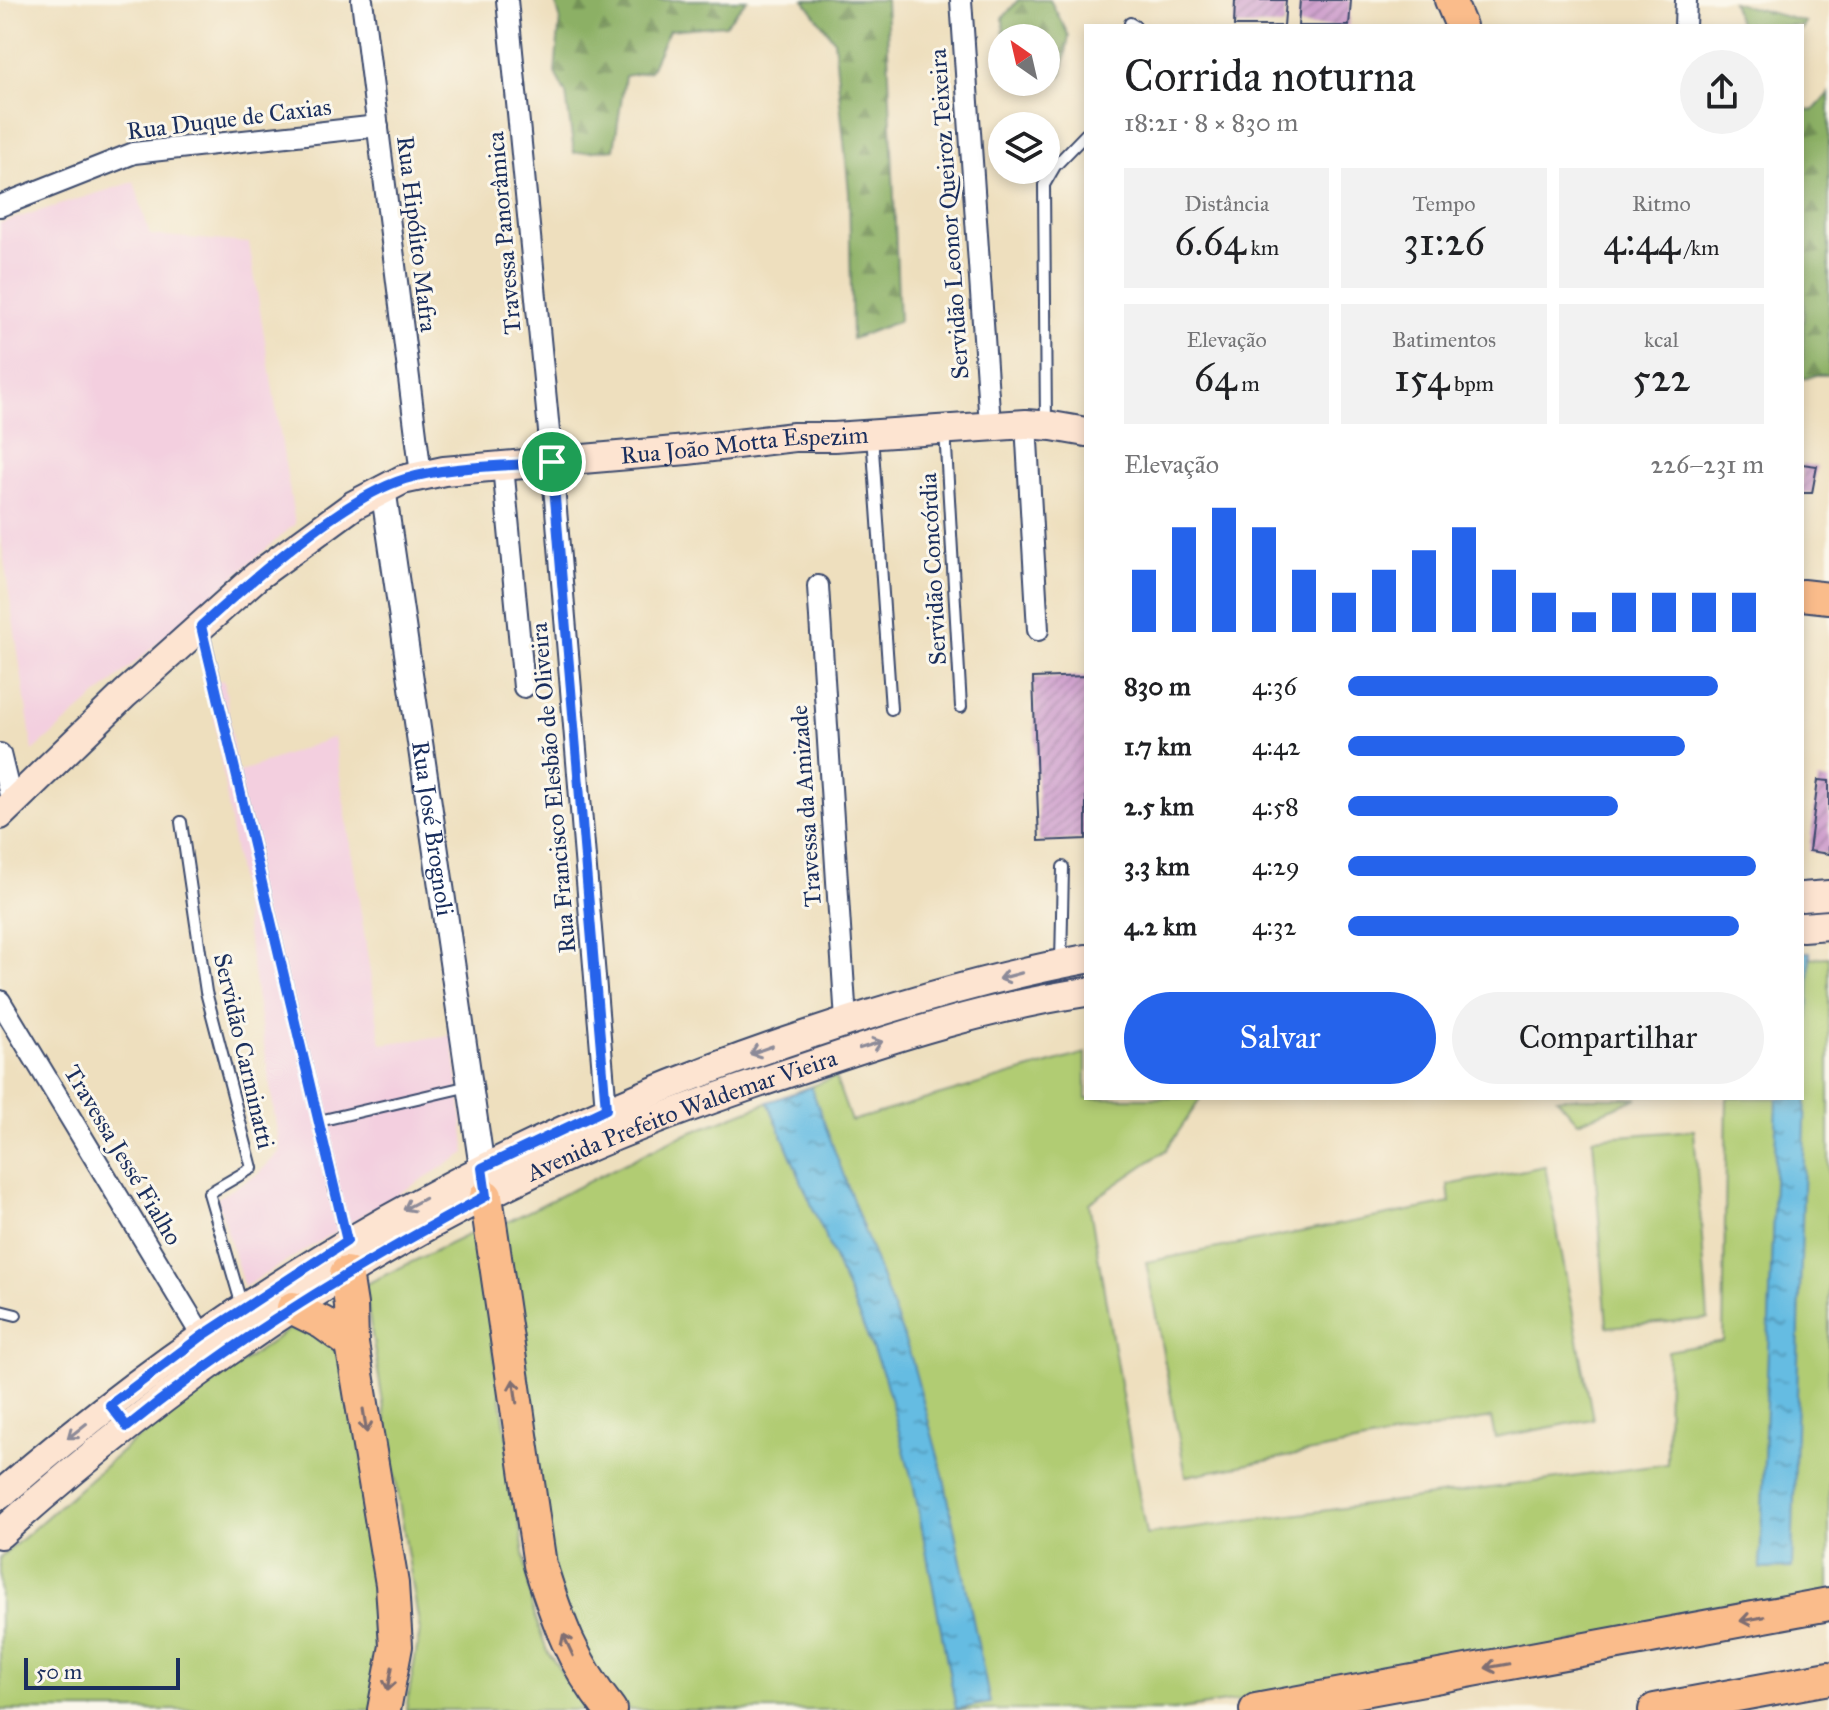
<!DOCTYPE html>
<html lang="pt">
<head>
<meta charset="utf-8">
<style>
  body { margin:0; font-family:"IM FELL Great Primer",serif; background:#f2f2f2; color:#202124; height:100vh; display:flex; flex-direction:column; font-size:30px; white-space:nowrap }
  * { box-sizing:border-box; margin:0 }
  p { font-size:26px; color:#757577 }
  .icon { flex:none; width:44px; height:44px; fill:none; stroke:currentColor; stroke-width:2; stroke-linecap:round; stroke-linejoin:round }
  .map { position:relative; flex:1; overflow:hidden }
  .side { position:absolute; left:1084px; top:24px; width:720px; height:1076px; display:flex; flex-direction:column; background:#fff; border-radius:0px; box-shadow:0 4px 12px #0003 }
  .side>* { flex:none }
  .needle { width:52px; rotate:326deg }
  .tools { position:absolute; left:988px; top:24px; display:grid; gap:16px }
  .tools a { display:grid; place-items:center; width:72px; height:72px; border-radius:50%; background:#fff; box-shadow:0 4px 12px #0003; font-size:40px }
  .scale { position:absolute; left:24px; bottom:20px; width:156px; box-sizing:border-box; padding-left:8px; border:4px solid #1b2f5e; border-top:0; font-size:22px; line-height:28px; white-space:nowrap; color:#1b2f5e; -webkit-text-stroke:6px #fbf7ec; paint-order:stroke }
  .pin { position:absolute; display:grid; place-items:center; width:68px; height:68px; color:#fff; margin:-34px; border:4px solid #fff; border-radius:50%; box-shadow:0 2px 8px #0007 }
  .round { display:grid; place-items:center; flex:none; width:84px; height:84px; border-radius:42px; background:#f2f2f2 }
  .headline { display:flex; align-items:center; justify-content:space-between; height:136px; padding:0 40px }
  h1 { font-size:44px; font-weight:600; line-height:60px }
  .stats { display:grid; grid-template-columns:repeat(3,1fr); gap:12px; height:136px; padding:8px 40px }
  .stats div { display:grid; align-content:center; border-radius:0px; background:#f2f2f2; text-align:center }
  .stats b { font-size:40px; font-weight:600 }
  .stats small { font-size:22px; font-weight:400 }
  .stats p { font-size:22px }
  .chart { height:224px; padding:16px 40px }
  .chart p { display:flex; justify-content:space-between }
  .chart svg { width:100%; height:144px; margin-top:8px; stroke:#2563eb; stroke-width:6 }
  .cta { display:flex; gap:16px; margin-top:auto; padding:16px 40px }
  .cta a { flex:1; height:92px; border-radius:48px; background:#2563eb; color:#fff; font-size:32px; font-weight:600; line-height:92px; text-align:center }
  .cta a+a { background:#f2f2f2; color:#202124 }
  ul { padding:0 40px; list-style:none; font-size:26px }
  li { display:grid; grid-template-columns:128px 96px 1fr; align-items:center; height:60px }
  li i { height:20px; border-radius:10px; background:#2563eb }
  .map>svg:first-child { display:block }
</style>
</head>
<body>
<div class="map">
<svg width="1829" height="1710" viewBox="0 0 1829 1710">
  <defs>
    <pattern id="forest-firs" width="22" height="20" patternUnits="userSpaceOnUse" patternTransform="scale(2)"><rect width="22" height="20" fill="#8cb065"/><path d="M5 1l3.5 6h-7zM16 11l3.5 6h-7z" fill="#729056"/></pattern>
    <pattern id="water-ripples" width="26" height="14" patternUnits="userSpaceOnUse" patternTransform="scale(2)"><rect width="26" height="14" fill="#65bce2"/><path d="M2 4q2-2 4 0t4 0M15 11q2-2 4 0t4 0" fill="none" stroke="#5299ba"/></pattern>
    <pattern id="building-hatch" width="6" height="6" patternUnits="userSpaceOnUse" patternTransform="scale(2)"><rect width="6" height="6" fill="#c892c8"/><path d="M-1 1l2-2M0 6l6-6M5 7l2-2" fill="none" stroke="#a278a6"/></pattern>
  </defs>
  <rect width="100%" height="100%" fill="#fbf7ec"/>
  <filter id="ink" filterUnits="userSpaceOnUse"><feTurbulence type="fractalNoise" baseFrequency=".0125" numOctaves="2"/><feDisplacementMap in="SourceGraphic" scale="16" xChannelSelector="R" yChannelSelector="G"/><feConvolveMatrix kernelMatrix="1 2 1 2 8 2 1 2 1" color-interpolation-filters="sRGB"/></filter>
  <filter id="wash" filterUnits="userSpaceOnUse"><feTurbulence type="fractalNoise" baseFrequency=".006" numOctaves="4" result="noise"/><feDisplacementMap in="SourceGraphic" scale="32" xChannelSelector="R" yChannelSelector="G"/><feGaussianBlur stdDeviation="1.8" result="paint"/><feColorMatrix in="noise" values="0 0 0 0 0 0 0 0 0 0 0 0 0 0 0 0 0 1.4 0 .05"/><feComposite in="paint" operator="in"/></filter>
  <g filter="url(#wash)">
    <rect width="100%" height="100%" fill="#eedfbe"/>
    <!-- built -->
    <g fill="#f3cfdf">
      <polygon points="134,182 150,235 249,243 295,524 33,751 0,533 0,223"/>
      <polygon points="224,680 237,773 334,737 381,1044 452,1035 466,1153 244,1287 217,1198 259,1173 280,1151 209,682"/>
    </g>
    <!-- grass -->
    <g fill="#b1cc73" stroke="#667e68" stroke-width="2">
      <path d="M1829,957V1594L1388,1677L1174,1710H629C552,1648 545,1515 531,1424C520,1358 510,1292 499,1226L674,1139L835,1077L851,1121L1086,1053V1098H1201L1166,1150L1089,1203L1146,1535L1667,1464L1668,1351L1723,1341L1727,1098H1802V958Z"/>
      <polygon points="1557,1098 1638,1098 1578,1122"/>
      <polygon points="1694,1130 1708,1319 1607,1327 1593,1138"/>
      <polygon points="1545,1166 1593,1419 1495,1438 1491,1418 1186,1476 1146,1262 1450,1203 1448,1185"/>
      <polygon points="476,1231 532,1607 547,1651 587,1710 406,1710 420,1631 364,1285"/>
      <polygon points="289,1329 332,1338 348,1358 385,1617 373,1710 0,1710 0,1558 130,1444"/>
    </g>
    <!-- forest -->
    <g fill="url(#forest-firs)" stroke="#547062" stroke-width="2">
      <polygon points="555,0 747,0 725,25 669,30 650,71 625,76 614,149 574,153 566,94 555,73 560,18"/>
      <polygon points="804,0 886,0 899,321 852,339 849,192 834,40"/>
      <polygon points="1018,0 1050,0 1069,36 1062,75 1032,92 1025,82 1046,82 1046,38 1004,38 1003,18"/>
      <polygon points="1732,2 1805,22 1806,22 1802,29 1802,26 1740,26"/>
      <polygon points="1829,93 1829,375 1816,375 1802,379 1804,272 1802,108 1813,111"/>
    </g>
    <!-- water -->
    <g fill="url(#water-ripples)" stroke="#4076a0" stroke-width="2">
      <polygon points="1802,952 1810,952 1792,1568 1760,1569 1777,1098 1802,1098"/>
      <polygon points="811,1087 911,1357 944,1478 990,1703 956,1709 914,1487 884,1376 768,1102"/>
    </g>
    <g id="blocks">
      <!-- building -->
      <g fill="url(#building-hatch)">
        <polygon points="1235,0 1286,0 1284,26 1234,26"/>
        <polygon points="1300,0 1351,0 1349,26 1298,26"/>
        <polygon points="1802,464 1817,466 1812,493 1802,493"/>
        <polygon points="1086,676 1086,839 1039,841 1033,678"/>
        <polygon points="1818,780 1829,781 1829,854 1809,851"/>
      </g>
    </g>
  </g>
  <g filter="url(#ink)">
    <use href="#blocks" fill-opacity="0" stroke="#3b496c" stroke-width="2"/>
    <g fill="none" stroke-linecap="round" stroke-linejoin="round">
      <defs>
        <g id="service">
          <polyline points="1130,23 1135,26"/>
          <polyline points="1046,423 1044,185 1055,166 1086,134"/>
          <polyline points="945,430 961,707"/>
          <polyline points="872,435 891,709"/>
          <polyline points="203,631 347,1241"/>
          <polyline points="181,822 206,992 252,1168 209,1193 242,1306"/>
          <polyline points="1061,963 1063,867"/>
          <polyline points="319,1121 469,1086"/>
          <polyline points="0,1311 16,1315"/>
        </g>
        <g id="minor">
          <polyline points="362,0 421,475"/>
          <polyline points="507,0 552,462 606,1109"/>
          <polyline points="961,0 990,425"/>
          <polyline points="1685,26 1686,0"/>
          <polyline points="0,206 134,153 378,126"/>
          <polyline points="1026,424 1038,630"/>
          <polyline points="503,466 524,687"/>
          <polyline points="818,586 846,1021"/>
          <polyline points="0,754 12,803"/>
          <polyline points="0,1001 202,1336"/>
        </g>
        <g id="tertiary">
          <path id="s1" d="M383,488L482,1168"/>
        </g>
        <g id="secondary">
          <path id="s2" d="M0,815L125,694L257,576L354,505L402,480L444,471L687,450L794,437H834L1026,424L1052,426L1086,432"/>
          <polyline points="1802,897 1829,895"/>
          <polyline points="1802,927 1829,925"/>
          <path d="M0,1495C245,1282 510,1132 819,1031C906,1002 996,976 1086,959"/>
          <path id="s3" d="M0,1534C171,1381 364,1246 575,1153C648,1121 724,1094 800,1069C894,1037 988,1007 1086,992"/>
        </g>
        <g id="primary">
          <polyline points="1450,0 1461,26"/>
          <polyline points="1802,595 1829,598"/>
        </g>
        <g id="trunk">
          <path d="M486,1196L540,1565C558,1622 572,1662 610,1710"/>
          <polyline points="346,1273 351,1305 352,1344 392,1584 396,1646 384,1710"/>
          <polyline points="293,1308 323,1323 352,1344"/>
          <polyline points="1256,1710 1829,1604"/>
          <polyline points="1655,1710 1829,1678"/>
        </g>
      </defs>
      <!-- service casing -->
      <use href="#service" stroke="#3b496c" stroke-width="14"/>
      <!-- minor casing -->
      <use href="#minor" stroke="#3b496c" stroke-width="24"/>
      <!-- tertiary casing -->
      <use href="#tertiary" stroke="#3b496c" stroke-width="28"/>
      <!-- secondary casing -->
      <use href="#secondary" stroke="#3b496c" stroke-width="32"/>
      <!-- primary casing -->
      <use href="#primary" stroke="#3b496c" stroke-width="34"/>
      <!-- trunk casing -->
      <use href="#trunk" stroke="#3b496c" stroke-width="36"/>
      <!-- service -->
      <use href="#service" stroke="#fff" stroke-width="10"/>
      <!-- minor -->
      <use href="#minor" stroke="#fff" stroke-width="20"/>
      <!-- tertiary -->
      <use href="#tertiary" stroke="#fff" stroke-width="24"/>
      <!-- secondary -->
      <use href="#secondary" stroke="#fde4d1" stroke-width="28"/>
      <!-- primary -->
      <use href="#primary" stroke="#fabc8b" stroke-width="30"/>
      <!-- trunk -->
      <use href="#trunk" stroke="#fabc8b" stroke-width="32"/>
    </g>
    <!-- one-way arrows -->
    <defs><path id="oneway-shaft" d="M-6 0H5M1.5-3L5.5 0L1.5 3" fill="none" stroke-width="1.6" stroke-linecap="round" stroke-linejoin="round" transform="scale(2)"/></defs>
    <g stroke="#8c8a98">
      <use href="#oneway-shaft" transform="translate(1010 976) rotate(165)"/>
      <use href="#oneway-shaft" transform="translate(871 1045) rotate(-17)"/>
      <use href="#oneway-shaft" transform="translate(761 1050) rotate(160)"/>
      <use href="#oneway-shaft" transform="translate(414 1204) rotate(152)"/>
      <use href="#oneway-shaft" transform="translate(77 1431) rotate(142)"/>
    </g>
    <g stroke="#7f6e72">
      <use href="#oneway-shaft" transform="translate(515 1391) rotate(-98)"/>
      <use href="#oneway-shaft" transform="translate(365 1421) rotate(81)"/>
      <use href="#oneway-shaft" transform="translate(1752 1619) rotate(170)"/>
      <use href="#oneway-shaft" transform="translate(568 1645) rotate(-115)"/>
      <use href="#oneway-shaft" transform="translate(1497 1666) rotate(170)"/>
      <use href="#oneway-shaft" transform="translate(390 1679) rotate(100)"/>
    </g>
  </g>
  <g fill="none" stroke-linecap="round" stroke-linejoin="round" filter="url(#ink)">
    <defs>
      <path id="route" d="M552,462L606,1109L482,1168L486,1196C361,1264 238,1336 127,1427L110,1405L202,1336L347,1241L201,626C251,581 342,498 405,479C452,465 503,467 552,462Z"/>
    </defs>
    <!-- route casing -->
    <use href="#route" stroke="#fff" stroke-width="16"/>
    <!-- route -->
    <use href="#route" stroke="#2563eb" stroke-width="10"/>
  </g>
  <g text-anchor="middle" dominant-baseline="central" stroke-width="6" stroke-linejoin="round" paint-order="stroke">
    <!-- street labels -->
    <g font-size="24" fill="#1b2f5e" stroke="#fbf7ec">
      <text transform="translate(229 119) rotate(-7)">Rua Duque de Caxias</text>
      <text transform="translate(949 214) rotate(-94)">Servidão Leonor Queiroz Teixeira</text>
      <text transform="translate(504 233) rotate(-95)">Travessa Panorâmica</text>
      <text transform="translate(417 234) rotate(83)">Rua Hipólito Mafra</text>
      <text stroke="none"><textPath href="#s2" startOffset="870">Rua João Motta Espezim</textPath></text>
      <text transform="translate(933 569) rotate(-93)">Servidão Concórdia</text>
      <text transform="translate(553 788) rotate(-95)">Rua Francisco Elesbão de Oliveira</text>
      <text transform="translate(806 806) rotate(-94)">Travessa da Amizade</text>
      <text stroke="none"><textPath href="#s1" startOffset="344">Rua José Brognoli</textPath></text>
      <text transform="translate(244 1051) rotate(77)">Servidão Carminatti</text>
      <text stroke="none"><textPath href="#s3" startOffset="806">Avenida Prefeito Waldemar Vieira</textPath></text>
      <text transform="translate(123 1155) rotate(59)">Travessa Jessé Fialho</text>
    </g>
  </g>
</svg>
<div class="tools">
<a><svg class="needle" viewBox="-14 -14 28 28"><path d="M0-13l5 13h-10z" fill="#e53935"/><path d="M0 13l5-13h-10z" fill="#757577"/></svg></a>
<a><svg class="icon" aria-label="layers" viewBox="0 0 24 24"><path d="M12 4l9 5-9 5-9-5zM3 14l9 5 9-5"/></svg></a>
</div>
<div class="scale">50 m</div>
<div class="pin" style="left:552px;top:462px;background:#1e9e55"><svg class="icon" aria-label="arrive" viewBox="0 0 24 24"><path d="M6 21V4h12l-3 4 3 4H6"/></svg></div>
<section class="side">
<div class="headline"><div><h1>Corrida noturna</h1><p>18:21 · 8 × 830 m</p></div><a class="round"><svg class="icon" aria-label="share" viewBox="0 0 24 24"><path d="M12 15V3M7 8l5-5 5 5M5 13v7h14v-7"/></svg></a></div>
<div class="stats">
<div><p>Distância</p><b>6.64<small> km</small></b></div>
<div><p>Tempo</p><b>31:26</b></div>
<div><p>Ritmo</p><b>4:44<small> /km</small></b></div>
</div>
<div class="stats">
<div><p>Elevação</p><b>64<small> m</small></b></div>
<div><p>Batimentos</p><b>154<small> bpm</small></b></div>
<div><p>kcal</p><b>522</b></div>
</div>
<div class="chart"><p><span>Elevação</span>226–231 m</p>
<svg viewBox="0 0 160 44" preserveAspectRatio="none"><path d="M5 44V25M15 44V12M25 44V6M35 44V12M45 44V25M55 44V32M65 44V25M75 44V19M85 44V12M95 44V25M105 44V32M115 44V38M125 44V32M135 44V32M145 44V32M155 44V32"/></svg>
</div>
<ul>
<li><b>830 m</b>4:36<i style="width:89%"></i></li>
<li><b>1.7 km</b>4:42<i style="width:81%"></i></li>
<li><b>2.5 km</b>4:58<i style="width:65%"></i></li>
<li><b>3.3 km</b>4:29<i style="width:98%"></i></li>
<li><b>4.2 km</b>4:32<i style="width:94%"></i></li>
</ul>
<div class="cta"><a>Salvar</a><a>Compartilhar</a></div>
</section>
</div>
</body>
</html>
